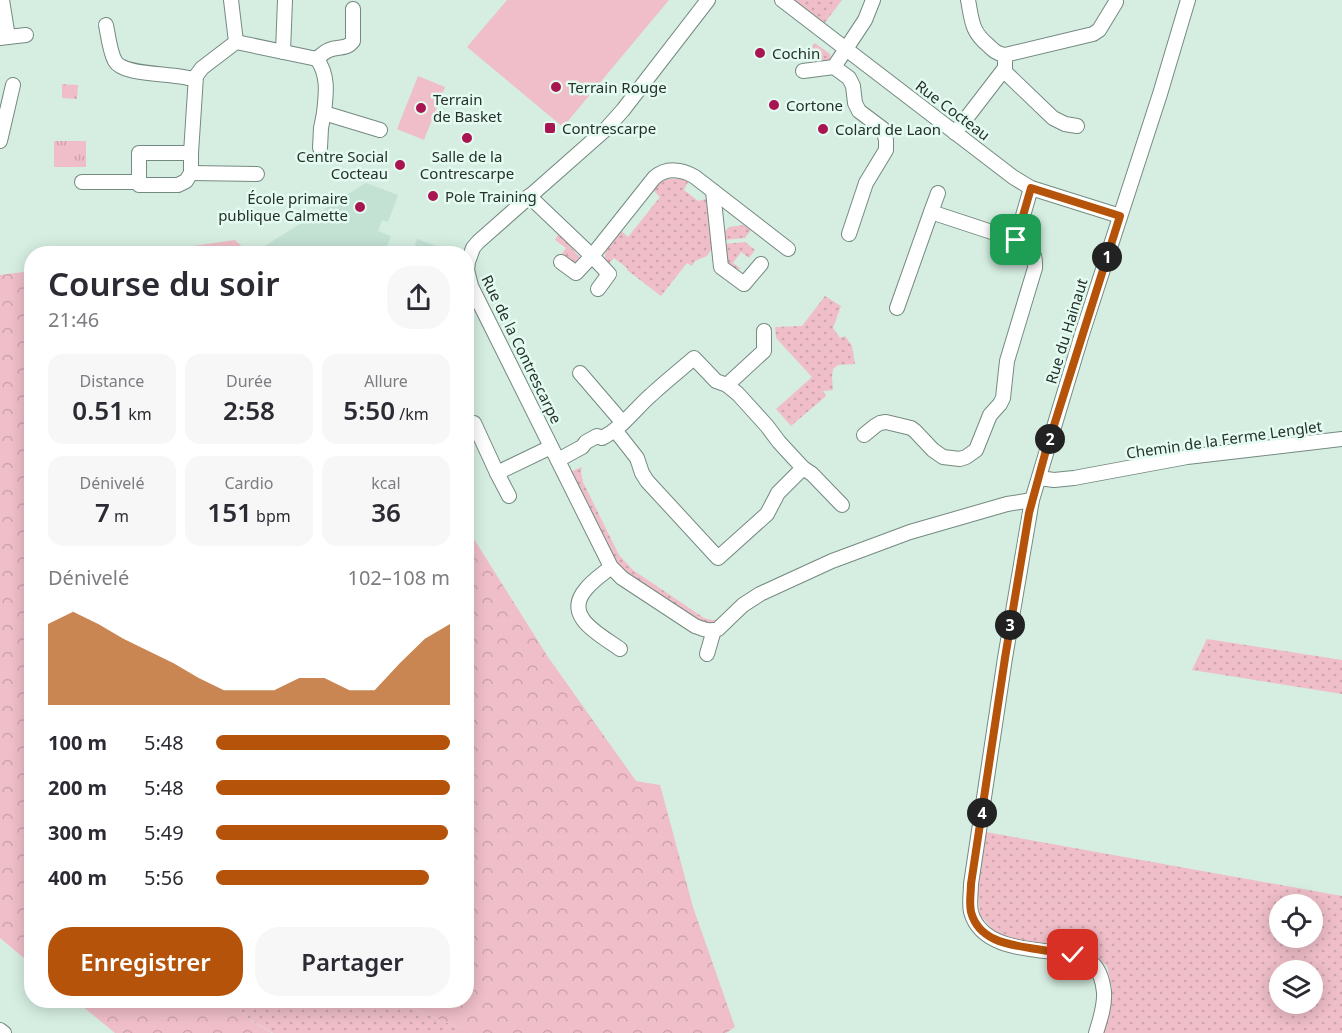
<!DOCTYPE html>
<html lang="fr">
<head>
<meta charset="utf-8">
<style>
  body { margin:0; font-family:"Noto Sans",sans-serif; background:#f7f7f7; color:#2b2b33; height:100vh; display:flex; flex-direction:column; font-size:22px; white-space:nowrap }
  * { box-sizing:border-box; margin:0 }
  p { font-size:20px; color:#7c7c81 }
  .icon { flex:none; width:33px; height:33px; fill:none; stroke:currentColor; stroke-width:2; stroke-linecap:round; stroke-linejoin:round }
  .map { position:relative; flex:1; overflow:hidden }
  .side { position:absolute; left:24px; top:246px; width:450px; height:762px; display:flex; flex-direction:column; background:#fff; border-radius:24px; box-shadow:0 3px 15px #0003 }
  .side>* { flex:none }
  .tools { position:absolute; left:1269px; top:894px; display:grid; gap:12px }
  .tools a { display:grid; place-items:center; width:54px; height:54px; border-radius:50%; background:#fff; box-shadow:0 3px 15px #0003; font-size:30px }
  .pin { position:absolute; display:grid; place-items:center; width:51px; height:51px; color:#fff; margin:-26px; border-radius:12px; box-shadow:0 3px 9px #0006 }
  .km { position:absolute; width:30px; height:30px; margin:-15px; border-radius:50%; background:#222; color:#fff; font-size:16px; line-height:30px; text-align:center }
  .round { display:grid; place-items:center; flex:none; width:63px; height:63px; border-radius:24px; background:#f7f7f7 }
  .headline { display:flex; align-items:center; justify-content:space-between; height:102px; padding:0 24px }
  h1 { font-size:33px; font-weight:600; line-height:45px }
  .figures { display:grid; grid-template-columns:repeat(3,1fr); gap:9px; height:102px; padding:6px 24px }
  .figures div { display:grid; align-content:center; border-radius:15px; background:#f7f7f7; text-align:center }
  .figures b { font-size:26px; font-weight:600 }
  .figures small { font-size:16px; font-weight:400 }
  .figures p { font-size:16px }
  .chart { height:168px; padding:12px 24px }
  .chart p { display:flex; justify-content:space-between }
  .chart svg { width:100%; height:108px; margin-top:6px; fill:#b45309; opacity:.7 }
  .primary-button { display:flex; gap:12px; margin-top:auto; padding:12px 24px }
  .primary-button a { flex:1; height:69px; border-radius:24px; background:#b45309; color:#fff; font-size:24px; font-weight:600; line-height:69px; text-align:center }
  .primary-button a+a { background:#f7f7f7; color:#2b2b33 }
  ul { padding:0 24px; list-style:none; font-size:20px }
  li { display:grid; grid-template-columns:96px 72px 1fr; align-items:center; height:45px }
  li i { height:15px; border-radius:8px; background:#b45309 }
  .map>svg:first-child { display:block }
</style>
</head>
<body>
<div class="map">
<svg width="1342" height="1033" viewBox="0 0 1342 1033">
  <defs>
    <pattern id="grass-dots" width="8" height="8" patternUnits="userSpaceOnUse" patternTransform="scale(1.5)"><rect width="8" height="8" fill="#efbec8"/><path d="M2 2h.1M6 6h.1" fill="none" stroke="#cda4ac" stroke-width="1.8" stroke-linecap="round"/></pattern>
    <pattern id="forest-crowns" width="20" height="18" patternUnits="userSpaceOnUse" patternTransform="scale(1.5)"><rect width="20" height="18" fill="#efbec8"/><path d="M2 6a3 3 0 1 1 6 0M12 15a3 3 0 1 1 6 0" fill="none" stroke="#cda4ac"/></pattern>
    <pattern id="park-tufts" width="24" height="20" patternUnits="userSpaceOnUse" patternTransform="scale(1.5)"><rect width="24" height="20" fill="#efbec8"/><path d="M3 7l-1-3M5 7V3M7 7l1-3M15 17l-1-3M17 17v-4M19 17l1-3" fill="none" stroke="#cda4ac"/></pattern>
  </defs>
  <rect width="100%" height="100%" fill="#d6eee2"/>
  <!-- built -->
  <g fill="#c3e2d4">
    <polygon points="366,183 398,195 388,222 382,220 378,231 391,236 386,249 397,253 253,253"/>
    <polygon points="417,239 444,249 443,253 412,253"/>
  </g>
  <!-- grass -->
  <g fill="url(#grass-dots)" fill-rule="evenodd">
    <polygon points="793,0 842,0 824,24"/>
    <polygon points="815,43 830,54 831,59 829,62 822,64 821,55 805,57"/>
    <path d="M669,179H683L688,182L684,190L698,201L706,199L712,248L707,256L695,261L692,266L687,263L661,296L627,270V268L614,258L608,265C599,252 612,242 621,231L628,237L660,197L653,190L660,182Z"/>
    <polygon points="744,225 751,230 745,238 724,240 724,232 729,227"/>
    <polygon points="559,233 581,259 579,265 573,264 561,255 566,248 555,240"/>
    <polygon points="745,242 755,250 749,258 741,252 733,263 741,269 732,269 727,265 724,244"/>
    <polygon points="825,296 841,306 833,328 840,338 845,336 852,346 855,364 838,365 833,369 832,377 833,390 823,391 826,396 791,426 776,409 812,377 776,338 775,327 802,326"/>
    <path d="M582,467L581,472L583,482L619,555L633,570L704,618C710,620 715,621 721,618C715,624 710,624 702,624L628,575L620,567L609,549L570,472Z"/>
    <polygon points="1207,639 1342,660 1342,694 1192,670"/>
    <path d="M986,832L1342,896V1033H1103L1109,1010L1112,988L1107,966L1084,949L1016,941L994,931L980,915L978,894ZM1280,904H1312V938H1280ZM1280,970H1312V1004H1280Z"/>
    <polygon points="353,1000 411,1008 472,1033 273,1033 247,1018 234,1001"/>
  </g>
  <!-- forest -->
  <g fill="url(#forest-crowns)">
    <polygon points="235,240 249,253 144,253"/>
    <polygon points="31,271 32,271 31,964 0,938 0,275"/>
    <polygon points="467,528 548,657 636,781 660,785 693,907 735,1027 726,1033 472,1033 411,1008 353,1001 466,1000"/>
    <polygon points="76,1001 234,1001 247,1018 272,1033 115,1033"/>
  </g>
  <!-- park -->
  <g fill="url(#park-tufts)">
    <polygon points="62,84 78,85 77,99 62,98"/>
    <rect x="54" y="141" width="32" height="26"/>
  </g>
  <!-- pitch -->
  <g fill="#efbec8">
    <polygon points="507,0 669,0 563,127 467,47"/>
    <polygon points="418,76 445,87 424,140 397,129"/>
  </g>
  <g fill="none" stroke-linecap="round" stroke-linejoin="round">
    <defs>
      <g id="minor">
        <path d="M708,0L623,110L606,129L478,242L473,248L468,262L467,270L471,286L611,567L622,578L695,626C703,629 710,632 718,629L743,605L760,594L832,561L910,532L1007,504L1032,500"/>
        <polyline points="782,0 1013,177 1031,188 1120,216"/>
        <path d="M106,25C108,35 110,52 115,61C124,77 177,72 195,80"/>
        <polyline points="8,37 26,35"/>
        <polyline points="0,38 8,37 2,0"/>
        <path d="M236,42L317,59C329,76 326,94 324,113L380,130"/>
        <polyline points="283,52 285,0"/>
        <polyline points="1005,55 1093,34 1099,30 1116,2"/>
        <path d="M317,59C321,55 324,52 329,50C339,46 346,50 353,41V9"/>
        <polyline points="803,71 834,67"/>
        <polyline points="1004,71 1053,118 1065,124 1077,126"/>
        <path d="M955,133L1005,68V55C997,54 993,50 988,45C971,31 972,20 968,0"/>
        <polyline points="0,141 13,85"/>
        <polyline points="320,148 321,128 324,113"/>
        <polyline points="191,153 139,153 139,185 178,185 186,181 191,173 191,153 196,76 202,68 236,42 231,0"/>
        <polyline points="191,173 257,174"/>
        <polyline points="82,182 139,182"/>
        <polyline points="713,191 721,267 744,284 761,264"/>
        <path d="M529,196L592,256L654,178C666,167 682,169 695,177L788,249"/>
        <polyline points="931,212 938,193"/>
        <polyline points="849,234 866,183 886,150 886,140 883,129 859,111 855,103 853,86 849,78 834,67 865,20 873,0"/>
        <polyline points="561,262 576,273 592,256 609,274 598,289"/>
        <polyline points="897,308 931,212 1016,240"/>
        <polyline points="580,373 623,423"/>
        <polyline points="727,385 764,351 764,331"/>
        <polyline points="474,423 497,473"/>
        <path d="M864,435L875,426L880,423L886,422L911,428L915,431L933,450L943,457L960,459L966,457L976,450L990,415L1000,404L1003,398L1007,361L1035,268C1036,253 1030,244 1016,240L1031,188"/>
        <path d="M558,460L582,447L586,442L597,436L602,438C622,428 635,409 651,395C665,382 680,370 694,358L716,381L727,385L738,394L767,426L779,442L803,468L778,493L767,514L718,558L647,481L642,473L637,458L615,430"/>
        <polyline points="803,468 812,474 842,505"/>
        <polyline points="1039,478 1054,480 1074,478 1187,457 1342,439"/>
        <polyline points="509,496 497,473 551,447"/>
        <path d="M611,567C603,574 593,580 586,589C562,617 601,635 620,649"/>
        <polyline points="707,654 714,630"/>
        <polyline points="0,1030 4,1033"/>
        <path d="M1096,1033C1100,1020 1105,1006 1104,992C1103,983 1100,970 1092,963C1084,956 1072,955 1062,953C1031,949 981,949 971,912C969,903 971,893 971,884L1005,658L1032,500L1082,334L1160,94L1188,0"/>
      </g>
    </defs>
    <!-- minor casing -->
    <use href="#minor" stroke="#748a80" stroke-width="16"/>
    <!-- minor -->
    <use href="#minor" stroke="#fff" stroke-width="14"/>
  </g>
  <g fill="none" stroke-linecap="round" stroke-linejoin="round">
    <defs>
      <path id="route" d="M1016,240L1031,188L1120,216L1045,454L1029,513L1005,658L971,884C971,893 969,903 971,912C979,942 1011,945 1036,949C1048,951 1061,953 1073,955"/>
    </defs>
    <!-- route casing -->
    <use href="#route" stroke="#fff" stroke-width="12"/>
    <!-- route -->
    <use href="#route" stroke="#b45309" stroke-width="8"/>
  </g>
  <!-- markers -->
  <g fill="#a81550" stroke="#e3fbf0" stroke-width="2">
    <circle cx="760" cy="53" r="6"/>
    <circle cx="556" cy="87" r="6"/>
    <circle cx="774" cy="105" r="6"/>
    <circle cx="421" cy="108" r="6"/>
    <rect x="544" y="122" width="12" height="12" rx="3"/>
    <circle cx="823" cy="129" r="6"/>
    <circle cx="467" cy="138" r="6"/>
    <circle cx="400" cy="165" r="6"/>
    <circle cx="433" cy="196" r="6"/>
    <circle cx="360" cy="207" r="6"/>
  </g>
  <g text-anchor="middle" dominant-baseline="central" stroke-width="5" stroke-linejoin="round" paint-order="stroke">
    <!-- poi labels -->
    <g font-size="15" fill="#27302c" stroke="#e3fbf0" text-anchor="start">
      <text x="772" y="53">Cochin</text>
      <text x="568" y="87">Terrain Rouge</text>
      <text x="433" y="99">Terrain<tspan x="433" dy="17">de Basket</tspan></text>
      <text x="786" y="105">Cortone</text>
      <text x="562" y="128">Contrescarpe</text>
      <text x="835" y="129">Colard de Laon</text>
      <text x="388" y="156" text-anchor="end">Centre Social<tspan x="388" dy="17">Cocteau</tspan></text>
      <text x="467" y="156" text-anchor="middle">Salle de la<tspan x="467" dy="17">Contrescarpe</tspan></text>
      <text x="445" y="196">Pole Training</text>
      <text x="348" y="198" text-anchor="end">École primaire<tspan x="348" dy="17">publique Calmette</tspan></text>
    </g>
    <!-- street labels -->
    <g font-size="15" fill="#27302c" stroke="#e3fbf0">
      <text transform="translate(953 110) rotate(37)">Rue Cocteau</text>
      <text transform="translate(1066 331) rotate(-73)">Rue du Hainaut</text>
      <text transform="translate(522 349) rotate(64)">Rue de la Contrescarpe</text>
      <text transform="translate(1224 439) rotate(-8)">Chemin de la Ferme Lenglet</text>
    </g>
  </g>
</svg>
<div class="tools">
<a><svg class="icon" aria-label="locate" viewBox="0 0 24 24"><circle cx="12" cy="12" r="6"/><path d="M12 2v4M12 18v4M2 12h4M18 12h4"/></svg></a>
<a><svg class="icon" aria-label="layers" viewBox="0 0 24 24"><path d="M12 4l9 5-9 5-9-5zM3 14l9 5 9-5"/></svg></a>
</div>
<div class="pin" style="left:1016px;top:240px;background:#1e9e55"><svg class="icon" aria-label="arrive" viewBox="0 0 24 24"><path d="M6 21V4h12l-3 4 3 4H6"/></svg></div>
<div class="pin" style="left:1073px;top:955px;background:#d93025"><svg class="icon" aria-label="check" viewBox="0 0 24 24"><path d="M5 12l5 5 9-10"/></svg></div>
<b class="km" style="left:1107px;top:257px">1</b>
<b class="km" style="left:1050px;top:439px">2</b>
<b class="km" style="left:1010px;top:625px">3</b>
<b class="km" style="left:982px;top:813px">4</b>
<section class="side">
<div class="headline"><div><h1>Course du soir</h1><p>21:46</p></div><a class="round"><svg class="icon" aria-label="share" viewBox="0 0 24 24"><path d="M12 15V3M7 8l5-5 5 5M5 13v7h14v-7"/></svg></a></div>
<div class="figures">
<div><p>Distance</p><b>0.51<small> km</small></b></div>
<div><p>Durée</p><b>2:58</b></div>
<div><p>Allure</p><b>5:50<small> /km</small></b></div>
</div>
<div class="figures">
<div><p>Dénivelé</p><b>7<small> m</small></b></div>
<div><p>Cardio</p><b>151<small> bpm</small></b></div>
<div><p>kcal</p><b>36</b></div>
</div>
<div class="chart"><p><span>Dénivelé</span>102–108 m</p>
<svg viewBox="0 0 160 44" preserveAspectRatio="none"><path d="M0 44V11L10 6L20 11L30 17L40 22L50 27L60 33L70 38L80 38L90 38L100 33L110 33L120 38L130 38L140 27L150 17L160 11V44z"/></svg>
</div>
<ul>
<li><b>100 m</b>5:48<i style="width:100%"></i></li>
<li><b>200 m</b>5:48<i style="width:100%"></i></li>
<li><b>300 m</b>5:49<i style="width:99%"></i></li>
<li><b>400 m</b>5:56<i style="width:91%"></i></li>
</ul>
<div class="primary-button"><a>Enregistrer</a><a>Partager</a></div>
</section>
</div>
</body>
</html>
